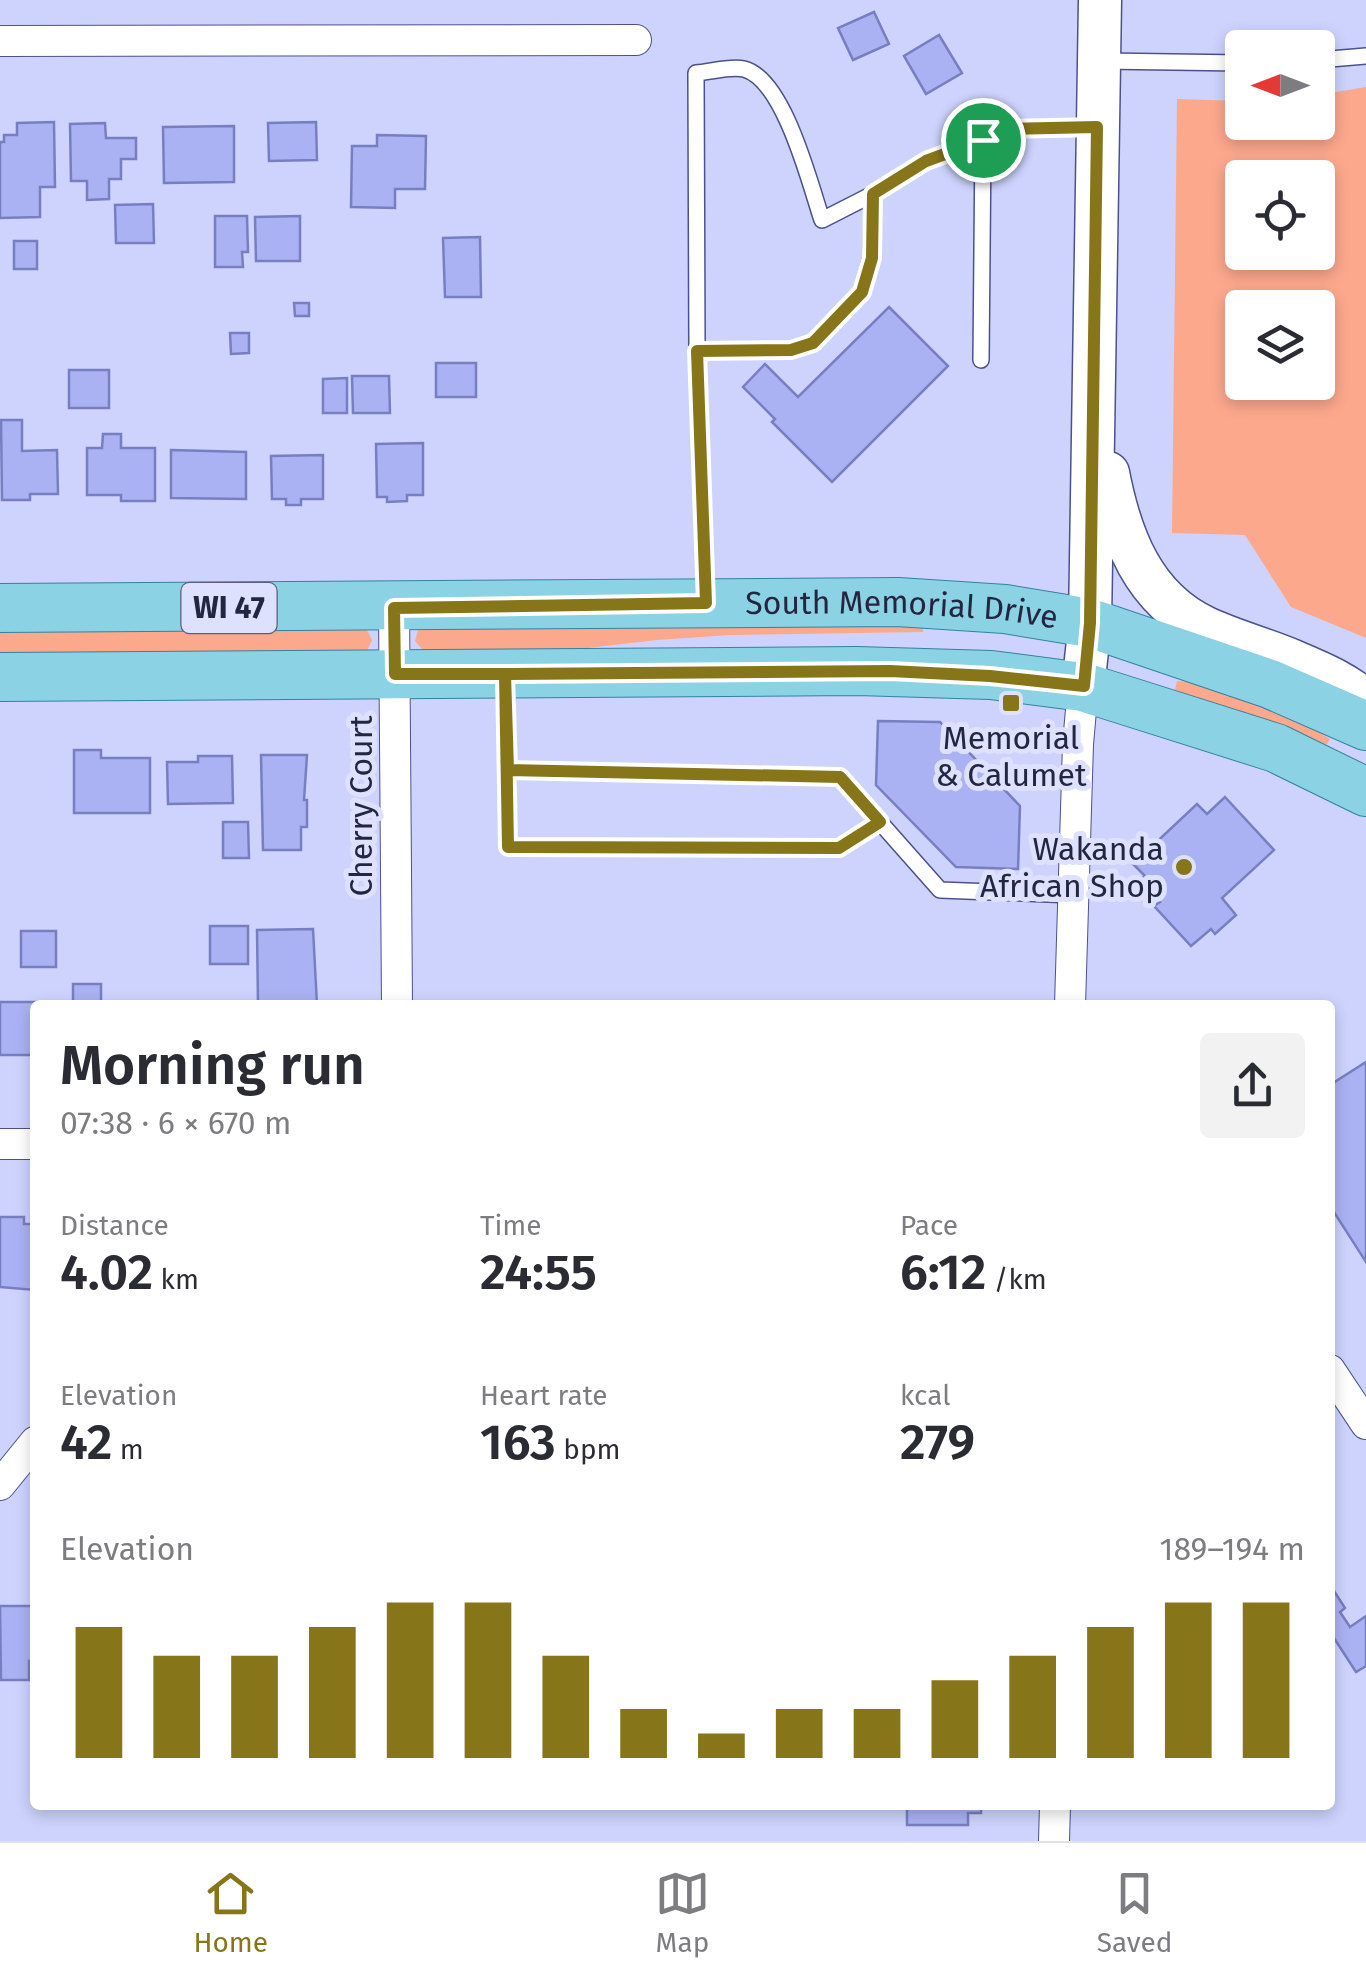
<!DOCTYPE html>
<html lang="en">
<head>
<meta charset="utf-8">
<style>
  body { margin:0; font-family:"Fira Sans",sans-serif; background:#f2f2f3; color:#2b2b33; height:100vh; display:flex; flex-direction:column; font-size:38px; white-space:nowrap }
  * { box-sizing:border-box; margin:0 }
  p { font-size:32px; color:#7c7c81 }
  .icon { flex:none; width:55px; height:55px; fill:none; stroke:currentColor; stroke-width:2; stroke-linecap:round; stroke-linejoin:round }
  .map { position:relative; flex:1; overflow:hidden }
  .side { position:absolute; left:30px; top:1000px; width:1305px; height:810px; display:flex; flex-direction:column; background:#fff; border-radius:10px; box-shadow:0 5px 15px #0003 }
  .side>* { flex:none }
  .needle { width:65px; rotate:270deg }
  .buttons { position:absolute; left:1225px; top:30px; display:grid; gap:20px }
  .buttons a { display:grid; place-items:center; width:110px; height:110px; border-radius:10px; background:#fff; box-shadow:0 5px 15px #0003; font-size:50px }
  .pin { position:absolute; display:grid; place-items:center; width:85px; height:85px; color:#fff; margin:-42px; border:5px solid #fff; border-radius:50%; box-shadow:0 2px 10px #0007 }
  .round { display:grid; place-items:center; flex:none; width:105px; height:105px; border-radius:10px; background:#f2f2f3 }
  .headline { display:flex; align-items:center; justify-content:space-between; height:170px; padding:0 30px }
  h1 { font-size:55px; font-weight:600; line-height:75px }
  .stats { display:grid; grid-template-columns:repeat(3,1fr); gap:15px; height:170px; padding:10px 30px }
  .stats div { display:grid; align-content:center }
  .stats b { font-size:50px; font-weight:600 }
  .stats small { font-size:28px; font-weight:400 }
  .stats p { font-size:28px }
  .chart { height:280px; padding:20px 30px }
  .chart p { display:flex; justify-content:space-between }
  .chart svg { width:100%; height:180px; margin-top:10px; stroke:#867619; stroke-width:6 }
  .menu { display:flex; justify-content:space-around; align-items:center; height:140px; border-top:2px solid #e1e1e2; background:#fff; font-size:28px; color:#7c7c81 }
  .menu a { display:grid; justify-items:center; gap:5px }
  .menu .active { color:#867619 }
  .map>svg:first-child { display:block }
</style>
</head>
<body>
<div class="map">
<svg width="1366" height="1841" viewBox="0 0 1366 1841">
  <rect width="100%" height="100%" fill="#cdd3fd"/>
  <!-- green -->
  <g fill="#fca88d" fill-rule="evenodd">
    <path d="M1366,87V638L1291,607L1245,535L1172,533L1177,99L1242,101V122H1318V95ZM1242,178H1318V252H1242ZM1242,308H1318V382H1242Z"/>
    <polygon points="869,624 923,627 923,632 729,635 657,640 526,655 428,656 415,641 419,627"/>
    <polygon points="0,625 366,628 372,640 367,651 0,656"/>
    <path d="M1177,681C1220,683 1295,714 1330,739L1325,747C1275,726 1225,709 1175,690Z"/>
  </g>
  <!-- building -->
  <g fill="#aab2f3" stroke="#787fc0" stroke-width="2.5">
    <polygon points="874,12 889,44 853,60 838,28"/>
    <polygon points="939,35 962,73 926,94 904,56"/>
    <polygon points="54,122 55,187 40,187 40,217 0,218 0,142 4,142 4,135 17,135 17,123"/>
    <polygon points="316,122 317,160 269,161 268,123"/>
    <polygon points="105,123 106,138 136,138 136,159 121,159 121,179 109,179 109,199 87,200 87,181 71,181 70,124"/>
    <polygon points="234,126 234,182 164,183 163,127"/>
    <polygon points="377,135 426,136 425,189 395,189 395,208 351,207 352,146 377,146"/>
    <polygon points="153,204 154,243 116,243 115,205"/>
    <polygon points="215,216 247,216 248,252 242,252 243,267 215,267"/>
    <polygon points="300,216 300,261 256,261 255,217"/>
    <polygon points="480,237 481,297 445,297 443,238"/>
    <rect x="14" y="241" width="23" height="28"/>
    <polygon points="294,303 309,303 309,316 295,316"/>
    <polygon points="889,307 948,366 832,482 772,422 775,419 743,387 765,364 798,397"/>
    <polygon points="230,333 249,333 249,353 231,354"/>
    <rect x="436" y="363" width="40" height="34"/>
    <rect x="69" y="370" width="40" height="38"/>
    <polygon points="352,376 389,376 390,413 353,413"/>
    <polygon points="347,378 347,413 323,413 323,379"/>
    <polygon points="1,420 22,420 22,451 57,450 58,494 30,494 30,500 2,500"/>
    <polygon points="103,434 121,434 121,448 155,448 155,501 121,501 121,495 87,495 87,448 102,448"/>
    <polygon points="423,443 423,495 407,495 407,501 387,502 387,497 377,497 376,444"/>
    <polygon points="171,450 246,452 246,499 171,498"/>
    <polygon points="323,455 323,499 301,499 301,505 286,505 286,499 272,499 271,456"/>
    <polygon points="878,721 940,722 1020,806 1018,869 956,867 876,785"/>
    <polygon points="74,750 101,750 101,758 150,758 150,813 74,813"/>
    <polygon points="261,755 307,755 304,800 307,800 307,827 301,827 301,850 263,850"/>
    <polygon points="198,756 232,756 233,803 168,804 167,762 198,762"/>
    <polygon points="1225,797 1274,850 1222,898 1236,915 1215,934 1211,929 1191,946 1154,906 1160,902 1140,880 1145,876 1133,864 1197,804 1207,814"/>
    <polygon points="223,822 248,822 249,858 223,858"/>
    <rect x="210" y="926" width="38" height="38"/>
    <polygon points="313,929 317,1005 258,1005 257,930"/>
    <rect x="21" y="931" width="35" height="36"/>
    <rect x="73" y="984" width="28" height="21"/>
    <polygon points="0,1002 38,1002 35,1005 35,1055 0,1055"/>
    <polygon points="1366,1062 1366,1262 1330,1206 1330,1085"/>
    <polygon points="0,1217 24,1217 24,1224 35,1224 35,1290 0,1287"/>
    <polygon points="1334,1591 1345,1608 1340,1612 1350,1627 1366,1616 1366,1666 1356,1672 1330,1632 1330,1593"/>
    <polygon points="0,1606 35,1606 35,1661 29,1661 29,1680 1,1680"/>
    <polygon points="907,1805 981,1805 981,1813 968,1813 968,1825 907,1825"/>
  </g>
  <g fill="none" stroke-linecap="round" stroke-linejoin="round">
    <defs>
      <g id="lane">
        <polyline points="1318,60 1366,56"/>
        <polyline points="1103,61 1242,63"/>
        <polyline points="697,351 791,350 813,343 862,292 871,258 873,194"/>
        <polyline points="981,360 983,140"/>
        <path d="M706,599L697,351L696,73C710,72 730,66 744,69C784,79 810,184 822,220L873,194L926,161L1008,129L1094,127"/>
        <polyline points="506,681 508,770 840,777 940,890 1074,895"/>
        <polyline points="508,770 508,847 839,848 880,822"/>
      </g>
      <g id="street">
        <polyline points="0,41 636,40"/>
        <polyline points="394,607 397,1005"/>
        <polyline points="1070,1005 1078,744 1083,687"/>
        <polyline points="0,1144 35,1144"/>
        <polyline points="1330,1370 1366,1424"/>
        <polyline points="0,1485 35,1442"/>
        <polyline points="1054,1841 1055,1805"/>
      </g>
      <g id="secondary">
        <path d="M1108,473C1120,536 1143,599 1206,628C1234,641 1265,649 1293,661C1319,672 1346,683 1366,702"/>
        <polyline points="1083,687 1090,623 1100,0"/>
      </g>
      <g id="primary">
        <path id="s1" d="M0,608L898,602L1005,609L1090,623L1270,684L1366,726"/>
        <polyline points="0,677 857,671 991,675 1083,687 1276,748 1366,792"/>
      </g>
    </defs>
    <!-- lane casing -->
    <use href="#lane" stroke="#4c518e" stroke-width="18"/>
    <!-- street casing -->
    <use href="#street" stroke="#4c518e" stroke-width="32"/>
    <!-- secondary casing -->
    <use href="#secondary" stroke="#4c518e" stroke-width="45"/>
    <!-- primary casing -->
    <use href="#primary" stroke="#34829f" stroke-width="50"/>
    <!-- lane -->
    <use href="#lane" stroke="#fff" stroke-width="15"/>
    <!-- street -->
    <use href="#street" stroke="#fff" stroke-width="30"/>
    <!-- secondary -->
    <use href="#secondary" stroke="#fff" stroke-width="42"/>
    <!-- primary -->
    <use href="#primary" stroke="#8bd2e4" stroke-width="48"/>
  </g>
  <g fill="none" stroke-linecap="round" stroke-linejoin="round">
    <defs>
      <polyline id="route" points="983,140 926,161 873,194 872,258 862,292 813,343 791,350 697,351 706,603 394,608 395,674 505,674 508,847 839,848 880,822 840,777 508,770 505,674 890,671 990,676 1084,686 1090,623 1097,127 1008,129 983,140"/>
    </defs>
    <!-- route casing -->
    <use href="#route" stroke="#fff" stroke-width="20"/>
    <!-- route -->
    <use href="#route" stroke="#867619" stroke-width="12"/>
  </g>
  <!-- markers -->
  <g fill="#867619" stroke="#dde1fe" stroke-width="4">
    <rect x="1001" y="693" width="20" height="20" rx="5"/>
    <circle cx="1184" cy="867" r="10"/>
  </g>
  <g text-anchor="middle" dominant-baseline="central" stroke-width="10" stroke-linejoin="round" paint-order="stroke">
    <!-- shield labels -->
    <rect fill="#dde1fe" stroke="#5c5e7a" stroke-width="2.5" x="181.5" y="583" width="95" height="50" rx="8"/>
    <g font-size="30" font-weight="bold" fill="#242641">
      <text x="229" y="608">WI 47</text>
    </g>
    <!-- street labels -->
    <g font-size="32" fill="#242641" stroke="#dde1fe">
      <text stroke="none"><textPath href="#s1" startOffset="902">South Memorial Drive</textPath></text>
      <text transform="translate(361 806) rotate(-90)">Cherry Court</text>
    </g>
    <!-- poi labels -->
    <g font-size="32" fill="#242641" stroke="#dde1fe">
      <text x="1011" y="738">Memorial<tspan x="1011" dy="37">&amp; Calumet</tspan></text>
      <text x="1164" y="849" text-anchor="end">Wakanda<tspan x="1164" dy="37">African Shop</tspan></text>
    </g>
  </g>
</svg>
<div class="buttons">
<a><svg class="needle" viewBox="-14 -14 28 28"><path d="M0-13l5 13h-10z" fill="#e53935"/><path d="M0 13l5-13h-10z" fill="#7c7c81"/></svg></a>
<a><svg class="icon" aria-label="locate" viewBox="0 0 24 24"><circle cx="12" cy="12" r="6"/><path d="M12 2v4M12 18v4M2 12h4M18 12h4"/></svg></a>
<a><svg class="icon" aria-label="layers" viewBox="0 0 24 24"><path d="M12 4l9 5-9 5-9-5zM3 14l9 5 9-5"/></svg></a>
</div>
<div class="pin" style="left:983px;top:140px;background:#1e9e55"><svg class="icon" aria-label="arrive" viewBox="0 0 24 24"><path d="M6 21V4h12l-3 4 3 4H6"/></svg></div>
<section class="side">
<div class="headline"><div><h1>Morning run</h1><p>07:38 · 6 × 670 m</p></div><a class="round"><svg class="icon" aria-label="share" viewBox="0 0 24 24"><path d="M12 15V3M7 8l5-5 5 5M5 13v7h14v-7"/></svg></a></div>
<div class="stats">
<div><p>Distance</p><b>4.02<small> km</small></b></div>
<div><p>Time</p><b>24:55</b></div>
<div><p>Pace</p><b>6:12<small> /km</small></b></div>
</div>
<div class="stats">
<div><p>Elevation</p><b>42<small> m</small></b></div>
<div><p>Heart rate</p><b>163<small> bpm</small></b></div>
<div><p>kcal</p><b>279</b></div>
</div>
<div class="chart"><p><span>Elevation</span>189–194 m</p>
<svg viewBox="0 0 160 44" preserveAspectRatio="none"><path d="M5 44V12M15 44V19M25 44V19M35 44V12M45 44V6M55 44V6M65 44V19M75 44V32M85 44V38M95 44V32M105 44V32M115 44V25M125 44V19M135 44V12M145 44V6M155 44V6"/></svg>
</div>
</section>
</div>
<nav class="menu">
<a class="active"><svg class="icon" aria-label="home" viewBox="0 0 24 24"><path d="M3 11l9-7 9 7M6 9v11h12V9"/></svg>Home</a>
<a><svg class="icon" aria-label="map" viewBox="0 0 24 24"><path d="M3 6l6-2 6 2 6-2v14l-6 2-6-2-6 2zM9 4v14M15 6v14"/></svg>Map</a>
<a><svg class="icon" aria-label="saved" viewBox="0 0 24 24"><path d="M7 4h10v16l-5-4-5 4z"/></svg>Saved</a>
</nav>
</body>
</html>
